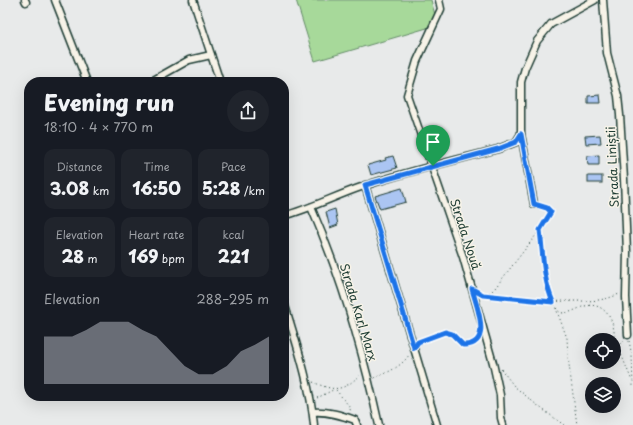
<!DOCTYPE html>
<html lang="en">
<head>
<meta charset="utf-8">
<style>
  body { margin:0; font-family:"Playpen Sans",sans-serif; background:#20242c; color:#f1f3f6; height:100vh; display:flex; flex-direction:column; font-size:15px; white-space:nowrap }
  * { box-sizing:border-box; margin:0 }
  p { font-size:13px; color:#9ea1a6 }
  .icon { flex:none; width:22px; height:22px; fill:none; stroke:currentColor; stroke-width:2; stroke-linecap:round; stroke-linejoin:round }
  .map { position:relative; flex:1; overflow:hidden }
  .drawer { position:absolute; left:24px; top:77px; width:265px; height:324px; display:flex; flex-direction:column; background:#171b24; border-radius:16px; box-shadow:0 4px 16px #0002 }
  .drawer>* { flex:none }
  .controls { position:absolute; left:585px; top:333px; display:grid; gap:8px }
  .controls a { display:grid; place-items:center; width:36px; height:36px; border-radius:50%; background:#171b24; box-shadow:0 4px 16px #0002; font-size:20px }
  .pin { position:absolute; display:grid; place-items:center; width:34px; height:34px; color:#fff; margin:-41px -17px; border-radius:50% 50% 50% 0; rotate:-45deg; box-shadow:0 0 4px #0007 }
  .pin .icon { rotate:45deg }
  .round { display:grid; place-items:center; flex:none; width:42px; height:42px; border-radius:21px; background:#20242c }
  .head { display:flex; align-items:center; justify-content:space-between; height:68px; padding:0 20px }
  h1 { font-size:22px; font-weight:800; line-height:30px }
  .figures { display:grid; grid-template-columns:repeat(3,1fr); gap:6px; height:68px; padding:4px 20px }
  .figures div { display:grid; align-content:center; border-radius:10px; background:#20242c; text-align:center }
  .figures b { font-size:17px; font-weight:800 }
  .figures small { font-size:11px; font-weight:400 }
  .figures p { font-size:11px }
  .chart { height:112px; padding:8px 20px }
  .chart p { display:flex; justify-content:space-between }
  .chart svg { width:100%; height:72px; margin-top:4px; fill:#8c9099; opacity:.7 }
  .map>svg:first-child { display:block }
</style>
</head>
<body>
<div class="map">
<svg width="633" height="425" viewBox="0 0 633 425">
  <rect width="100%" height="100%" fill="#e8eaea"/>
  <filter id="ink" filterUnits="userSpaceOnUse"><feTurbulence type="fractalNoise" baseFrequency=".025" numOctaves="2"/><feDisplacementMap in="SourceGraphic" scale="8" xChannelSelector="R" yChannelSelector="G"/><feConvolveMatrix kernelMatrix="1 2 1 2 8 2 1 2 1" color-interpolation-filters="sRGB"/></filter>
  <g filter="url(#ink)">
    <!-- green -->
    <polygon fill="#a7d99a" stroke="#638b67" points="296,0 431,0 435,15 427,28 315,61"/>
    <!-- building -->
    <g fill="#abc5f2" stroke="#1f3d34">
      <polygon points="600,95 601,103 588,103 588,96"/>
      <polygon points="600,135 601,143 586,144 585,136"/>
      <polygon points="599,155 599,165 588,165 587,156"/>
      <polygon points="393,156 397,168 371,175 368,165 386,160 385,158"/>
      <rect x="588" y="176" width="14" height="7"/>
      <polygon points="402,188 406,202 380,209 375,196"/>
      <polygon points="335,209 338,225 330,228 326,212"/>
    </g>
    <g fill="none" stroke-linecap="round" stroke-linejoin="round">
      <defs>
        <g id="street">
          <polyline points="25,0 26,2"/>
          <polyline points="55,0 87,82"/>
          <polyline points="193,0 220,82"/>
          <polyline points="439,0 441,9 417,61 407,95 463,257 493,363 500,395 501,418 503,425"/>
          <polyline points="603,0 607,53 618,96 620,115 624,179 627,252 626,297 628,335"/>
          <polyline points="150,82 189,60 211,55"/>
          <polyline points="365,185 437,425"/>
          <polyline points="534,204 521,134 521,82 525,68 537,41 551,24 595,0"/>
          <path d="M311,207C341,276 363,352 379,425"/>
          <path d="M284,216C312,208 337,195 364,186C408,171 453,161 498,149L516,142L521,134"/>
          <path d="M284,302C296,343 310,383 314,425"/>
          <path d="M313,412C328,411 341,415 355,420L357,425"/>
        </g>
      </defs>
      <!-- street casing -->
      <use href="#street" stroke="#1f3d34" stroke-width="9"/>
      <!-- path -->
      <g stroke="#1f3d34" stroke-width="1" stroke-dasharray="1 3" stroke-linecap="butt">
        <polyline points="540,230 544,257 545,279 567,338 568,357 577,425"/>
        <polyline points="479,293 483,295 549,302 554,305"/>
        <polyline points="485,294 491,292 495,288 540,230 551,212 547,208 541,206"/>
        <path d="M550,302C573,299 596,305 619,294"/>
        <path d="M556,308C558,311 560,313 564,313C571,313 578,308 585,306C605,301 616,322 614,340"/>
        <polyline points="614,341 617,344 621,344 624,341"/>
        <polyline points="629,341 632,356 633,386"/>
        <path d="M419,342L445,332L452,334L463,345C470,345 476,343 479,336"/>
        <polyline points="617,344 632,381"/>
        <polyline points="501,369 514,386 538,406 564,425"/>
        <path d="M374,378C387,373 401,367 409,355"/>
        <path d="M313,382C335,392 343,391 360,375"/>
        <polyline points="336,390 349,406 351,412"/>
        <polyline points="317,398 333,390"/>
      </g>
      <!-- street -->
      <use href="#street" stroke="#f7f3e8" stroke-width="6"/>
    </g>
  </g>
  <g fill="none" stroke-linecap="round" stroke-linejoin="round" filter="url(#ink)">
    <defs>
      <path id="route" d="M521,134L534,204L547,208L551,212L540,230C543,254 543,279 553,302L483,295L472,289C476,305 494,346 463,345L452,334L445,332L418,342L414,348L365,185L498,149L516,142Z"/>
    </defs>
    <!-- route casing -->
    <use href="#route" stroke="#fff" stroke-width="8"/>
    <!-- route -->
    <use href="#route" stroke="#1a73e8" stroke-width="5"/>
  </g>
  <g text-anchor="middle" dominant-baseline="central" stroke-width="3" stroke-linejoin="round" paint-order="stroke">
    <!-- street labels -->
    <g font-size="12" fill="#1f3d34" stroke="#f7f3e8">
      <text transform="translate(612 167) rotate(-93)">Strada Liniștii</text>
      <text transform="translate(466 234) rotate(72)">Strada Nouă</text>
      <text transform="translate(359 312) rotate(73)">Strada Karl Marx</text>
    </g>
  </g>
</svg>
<div class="controls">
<a><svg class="icon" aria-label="locate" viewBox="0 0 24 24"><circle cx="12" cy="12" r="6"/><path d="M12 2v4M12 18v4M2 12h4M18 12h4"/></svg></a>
<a><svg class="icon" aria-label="layers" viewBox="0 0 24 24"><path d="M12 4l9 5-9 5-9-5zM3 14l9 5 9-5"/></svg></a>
</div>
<div class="pin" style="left:433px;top:166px;background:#1e9e55"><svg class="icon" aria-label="arrive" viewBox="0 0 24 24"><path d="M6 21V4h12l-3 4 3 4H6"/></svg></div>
<section class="drawer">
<div class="head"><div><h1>Evening run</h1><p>18:10 · 4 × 770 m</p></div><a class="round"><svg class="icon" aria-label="share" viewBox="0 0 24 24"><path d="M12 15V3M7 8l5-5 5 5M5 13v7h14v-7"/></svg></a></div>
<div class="figures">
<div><p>Distance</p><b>3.08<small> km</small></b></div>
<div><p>Time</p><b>16:50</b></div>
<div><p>Pace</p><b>5:28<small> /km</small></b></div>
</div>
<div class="figures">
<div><p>Elevation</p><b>28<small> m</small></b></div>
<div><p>Heart rate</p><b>169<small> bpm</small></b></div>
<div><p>kcal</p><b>221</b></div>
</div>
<div class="chart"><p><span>Elevation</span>288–295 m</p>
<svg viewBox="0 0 160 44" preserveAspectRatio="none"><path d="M0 44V15L10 15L20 15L30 11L40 6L50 6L60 6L70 11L80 15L90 24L100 33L110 38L120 38L130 33L140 24L150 20L160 15V44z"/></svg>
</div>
</section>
</div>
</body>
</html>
